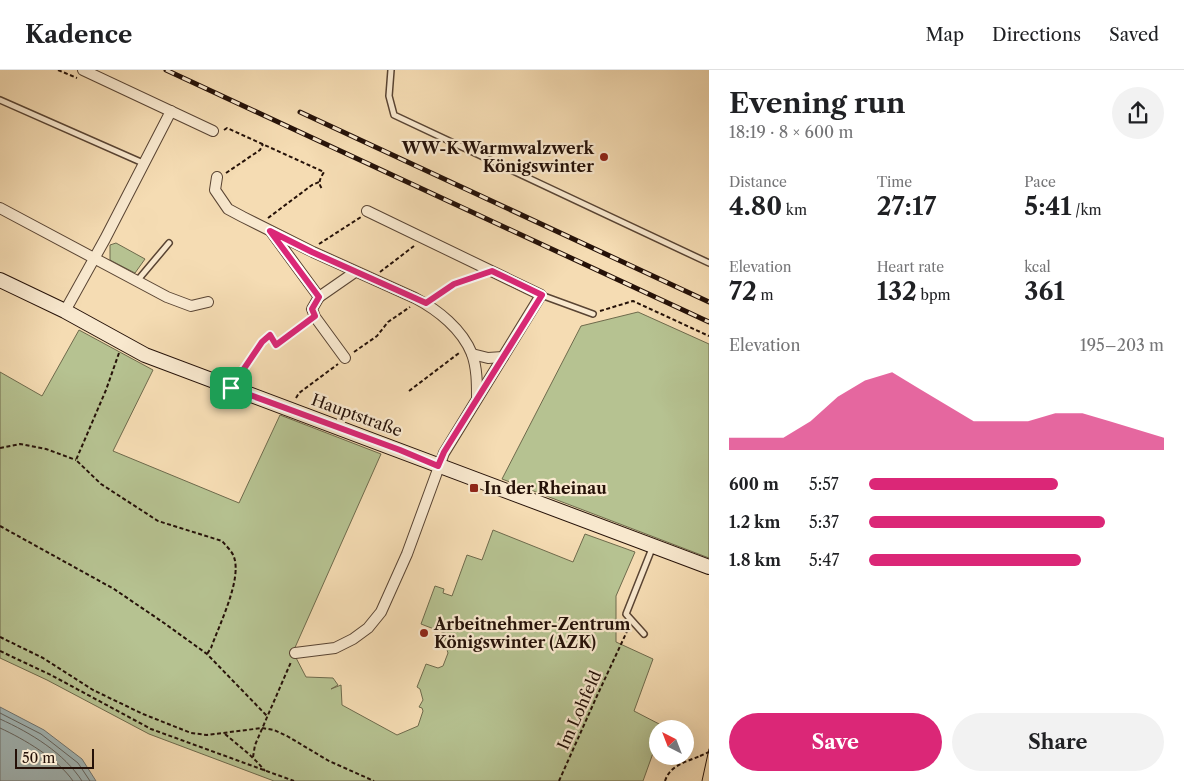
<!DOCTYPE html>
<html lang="en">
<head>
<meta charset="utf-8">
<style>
  body { margin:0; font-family:"Libre Caslon Text",serif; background:#f2f2f2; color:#202124; height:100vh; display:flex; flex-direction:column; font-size:19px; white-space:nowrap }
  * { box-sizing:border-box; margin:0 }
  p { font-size:16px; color:#757577 }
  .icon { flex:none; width:28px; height:28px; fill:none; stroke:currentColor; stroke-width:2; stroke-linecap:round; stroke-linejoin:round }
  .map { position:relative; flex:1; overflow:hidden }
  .details { display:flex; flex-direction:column; background:#fff; width:475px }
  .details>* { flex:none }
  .needle { width:32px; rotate:318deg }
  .controls { position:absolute; left:649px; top:650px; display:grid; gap:10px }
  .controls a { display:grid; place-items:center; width:45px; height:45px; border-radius:50%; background:#fff; box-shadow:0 5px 20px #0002; font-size:25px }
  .scale { position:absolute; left:15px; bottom:12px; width:79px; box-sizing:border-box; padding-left:5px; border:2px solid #251108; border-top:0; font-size:14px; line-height:18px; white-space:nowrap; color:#251108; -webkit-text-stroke:4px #f8e8ce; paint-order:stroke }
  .pin { position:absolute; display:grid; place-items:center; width:42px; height:42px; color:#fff; margin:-21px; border-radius:10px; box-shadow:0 2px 8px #0006 }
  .round { display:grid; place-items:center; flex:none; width:52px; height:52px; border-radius:26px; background:#f2f2f2 }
  .summary { display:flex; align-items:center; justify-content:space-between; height:85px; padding:0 20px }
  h1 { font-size:28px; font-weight:800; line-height:38px }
  .figures { display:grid; grid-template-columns:repeat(3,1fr); gap:8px; height:85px; padding:5px 20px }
  .figures div { display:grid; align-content:center }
  .figures b { font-size:25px; font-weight:800 }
  .figures small { font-size:14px; font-weight:400 }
  .figures p { font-size:14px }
  .chart { height:140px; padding:10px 20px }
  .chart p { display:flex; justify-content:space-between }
  .chart svg { width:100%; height:90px; margin-top:5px; fill:#db2777; opacity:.7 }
  .cta { display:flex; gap:10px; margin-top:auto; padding:10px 20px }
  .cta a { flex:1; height:58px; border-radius:30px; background:#db2777; color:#fff; font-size:20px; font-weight:800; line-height:58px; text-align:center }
  .cta a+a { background:#f2f2f2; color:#202124 }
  ul { padding:0 20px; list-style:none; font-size:16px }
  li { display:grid; grid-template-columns:80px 60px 1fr; align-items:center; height:38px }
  li i { height:12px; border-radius:6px; background:#db2777 }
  header { display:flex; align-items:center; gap:30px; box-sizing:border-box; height:70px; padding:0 25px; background:#fff; border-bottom:1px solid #e0e0e0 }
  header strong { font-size:24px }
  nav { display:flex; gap:28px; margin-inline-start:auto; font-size:18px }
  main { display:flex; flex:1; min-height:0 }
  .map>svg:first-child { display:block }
</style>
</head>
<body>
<header>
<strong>Kadence</strong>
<nav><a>Map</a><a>Directions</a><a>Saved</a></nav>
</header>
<main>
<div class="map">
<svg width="709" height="711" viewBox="0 0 709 711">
  <rect width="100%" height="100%" fill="#f5dcb3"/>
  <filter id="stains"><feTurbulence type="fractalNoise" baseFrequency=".004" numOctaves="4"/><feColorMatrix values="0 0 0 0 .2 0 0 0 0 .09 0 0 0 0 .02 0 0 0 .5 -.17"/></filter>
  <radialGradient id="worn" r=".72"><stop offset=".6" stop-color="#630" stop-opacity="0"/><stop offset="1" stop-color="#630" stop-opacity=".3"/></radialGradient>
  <!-- green -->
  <g fill="#b6c291" stroke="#6e6a4c">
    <polygon points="116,173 145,189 135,203 110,190 110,175"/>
    <polygon points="638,242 709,274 709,488 502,409 581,256"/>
    <polygon points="79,260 153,300 113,381 239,433 280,345 381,384 293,582 306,607 333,608 338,615 331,619 341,615 342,635 397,665 418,656 423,641 422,638 419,637 423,630 420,619 417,617 426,594 438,598 443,596 448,583 446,577 443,576 447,564 421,554 435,516 444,519 443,523 452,526 467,485 482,490 493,460 573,492 585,464 635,482 616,526 616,572 653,589 634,641 663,656 662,659 658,659 657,672 643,711 274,711 149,664 47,610 0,588 0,302 42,326"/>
  </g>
  <!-- water -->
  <polygon fill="#a2b8b9" stroke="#707572" points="0,637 44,660 82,689 96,711 0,711"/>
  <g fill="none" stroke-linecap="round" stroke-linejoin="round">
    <!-- shore -->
    <g stroke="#646460" stroke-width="1">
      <polyline points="0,643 41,664 78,693 90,711"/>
      <path d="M0,649C31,663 64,683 82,711"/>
      <path d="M0,658C24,669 58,689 73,711"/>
    </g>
    <defs>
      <g id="service">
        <polyline points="391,0 389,26 394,45 709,193"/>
        <polyline points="0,30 143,93"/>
        <polyline points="137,211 169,173"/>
        <polyline points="541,225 593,244"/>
        <polyline points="644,564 626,544 653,476"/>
      </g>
      <g id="minor">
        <polyline points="83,0 213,61"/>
        <path d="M217,107L215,120L228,139L243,147L313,182L415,228C438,240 462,259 472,284C477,298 477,313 477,327"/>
        <polyline points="0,138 167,227 191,236 208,232"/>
        <polyline points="272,163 319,227 355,202"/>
        <polyline points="319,227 312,239 315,247 345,288"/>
        <polyline points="65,241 105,169 171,41"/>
        <polyline points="472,284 488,288 503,287"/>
        <polyline points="295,583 335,578 353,569 368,558 381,542 407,484 444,383 541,225 367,141"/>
      </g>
      <polyline id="secondary" points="0,210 65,241 145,285 709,497"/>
    </defs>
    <!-- service casing -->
    <use href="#service" stroke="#594433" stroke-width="8"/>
    <!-- minor casing -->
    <use href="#minor" stroke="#594433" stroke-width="12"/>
    <!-- secondary casing -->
    <use href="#secondary" stroke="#251108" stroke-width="16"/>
    <!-- path -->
    <g stroke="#251108" stroke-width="2" stroke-dasharray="4 2.5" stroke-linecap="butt">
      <polyline points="58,0 77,8"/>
      <path d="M224,60L227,58L324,102C320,109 317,113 323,120"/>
      <polyline points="226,103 260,80 263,74"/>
      <polyline points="268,148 312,115 319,112"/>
      <polyline points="319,174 361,147"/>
      <polyline points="380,202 414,176"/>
      <polyline points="435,227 454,214 478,206"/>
      <polyline points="600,241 633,231 709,266"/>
      <polyline points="354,282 377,266 388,252 410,237"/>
      <path d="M119,283L106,320L76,390L101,414L158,451L222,471C226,476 232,481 234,487C242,510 219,555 211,578L207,584"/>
      <polyline points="238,307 262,272 269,265 275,275 307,252"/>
      <polyline points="409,321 459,283"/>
      <polyline points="296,328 299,323 338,294"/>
      <polyline points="0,378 20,374 46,379 76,390"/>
      <polyline points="0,456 114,519 164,553 207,584 267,646"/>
      <polyline points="0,567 43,588 93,620 143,644 191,663 207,665 262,658 274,660 287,666 329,691 374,711"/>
      <polyline points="0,581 51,605 151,659 294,711"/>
      <path d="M225,664C239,676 253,686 265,701"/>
      <polyline points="253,687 255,675 291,592"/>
      <polyline points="559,711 596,628 629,557"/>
      <path d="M665,711C670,695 686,692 700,686"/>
    </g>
    <!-- service -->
    <use href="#service" stroke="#f8e8ce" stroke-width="5"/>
    <!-- minor -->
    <use href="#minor" stroke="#f8e8ce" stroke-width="10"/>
    <!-- secondary -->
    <use href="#secondary" stroke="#f8e8ce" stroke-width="14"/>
    <!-- tram -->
    <polyline stroke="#251108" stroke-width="1" points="702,711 709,679"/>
    <defs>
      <g id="rail">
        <polyline points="166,0 709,252"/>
        <polyline points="300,42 709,232"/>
      </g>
    </defs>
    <!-- rail casing -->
    <use href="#rail" stroke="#251108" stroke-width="5"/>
    <!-- rail -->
    <use href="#rail" stroke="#f8e8ce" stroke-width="3" stroke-dasharray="9" stroke-linecap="butt"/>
    <!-- path-bridge -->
    <polyline stroke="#251108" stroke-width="2" stroke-dasharray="4 2.5" stroke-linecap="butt" points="700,686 709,682"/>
  </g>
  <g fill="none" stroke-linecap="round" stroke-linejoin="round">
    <defs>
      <polygon id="route" points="270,161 312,182 426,233 454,214 492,201 542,225 444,382 438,396 400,380 231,318 262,272 270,265 276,275 315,246 312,239 319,227"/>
    </defs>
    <!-- route casing -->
    <use href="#route" stroke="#fff" stroke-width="10"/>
    <!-- route -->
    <use href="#route" stroke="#db2777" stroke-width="6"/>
  </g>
  <!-- markers -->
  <g fill="#8f2418" stroke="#f8e8ce" stroke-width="2">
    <circle cx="604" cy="87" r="5"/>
    <rect x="469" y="413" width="10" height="10" rx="2.5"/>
    <circle cx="424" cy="563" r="5"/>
  </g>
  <g text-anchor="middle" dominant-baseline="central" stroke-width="4.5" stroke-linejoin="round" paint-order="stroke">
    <!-- poi labels -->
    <g font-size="16" font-weight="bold" fill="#251108" stroke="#f8e8ce" text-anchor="start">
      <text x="594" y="78" text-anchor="end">WW-K Warmwalzwerk<tspan x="594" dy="18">Königswinter</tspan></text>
      <text x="484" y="418">In der Rheinau</text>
      <text x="434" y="554">Arbeitnehmer-Zentrum<tspan x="434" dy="18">Königswinter (AZK)</tspan></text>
    </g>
    <!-- street labels -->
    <g font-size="16" fill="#251108" stroke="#f8e8ce">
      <text transform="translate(357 345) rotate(20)">Hauptstraße</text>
      <text transform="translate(579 640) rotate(-66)">Im Lohfeld</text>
    </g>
  </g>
  <rect width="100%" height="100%" filter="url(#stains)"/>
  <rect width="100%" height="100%" fill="url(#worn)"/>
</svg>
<div class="controls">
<a><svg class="needle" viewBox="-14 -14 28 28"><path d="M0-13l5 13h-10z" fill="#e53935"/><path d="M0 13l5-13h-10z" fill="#757577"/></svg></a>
</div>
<div class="scale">50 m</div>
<div class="pin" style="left:231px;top:318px;background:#1e9e55"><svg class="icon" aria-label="arrive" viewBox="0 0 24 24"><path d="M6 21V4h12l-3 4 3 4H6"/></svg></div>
</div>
<section class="details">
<div class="summary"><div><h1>Evening run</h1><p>18:19 · 8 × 600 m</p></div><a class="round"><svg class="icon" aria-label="share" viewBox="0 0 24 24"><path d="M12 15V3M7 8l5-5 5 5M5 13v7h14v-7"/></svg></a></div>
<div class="figures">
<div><p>Distance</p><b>4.80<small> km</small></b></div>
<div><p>Time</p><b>27:17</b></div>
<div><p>Pace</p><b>5:41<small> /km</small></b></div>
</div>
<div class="figures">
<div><p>Elevation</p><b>72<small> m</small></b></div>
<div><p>Heart rate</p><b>132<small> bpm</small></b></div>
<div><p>kcal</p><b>361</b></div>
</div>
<div class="chart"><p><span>Elevation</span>195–203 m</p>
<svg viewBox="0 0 160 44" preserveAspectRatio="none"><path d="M0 44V38L10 38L20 38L30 30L40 18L50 10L60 6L70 14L80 22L90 30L100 30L110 30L120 26L130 26L140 30L150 34L160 38V44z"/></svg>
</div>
<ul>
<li><b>600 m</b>5:57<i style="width:64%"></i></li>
<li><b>1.2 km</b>5:37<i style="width:80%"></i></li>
<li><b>1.8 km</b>5:47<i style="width:72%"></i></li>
</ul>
<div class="cta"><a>Save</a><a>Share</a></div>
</section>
</main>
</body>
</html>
